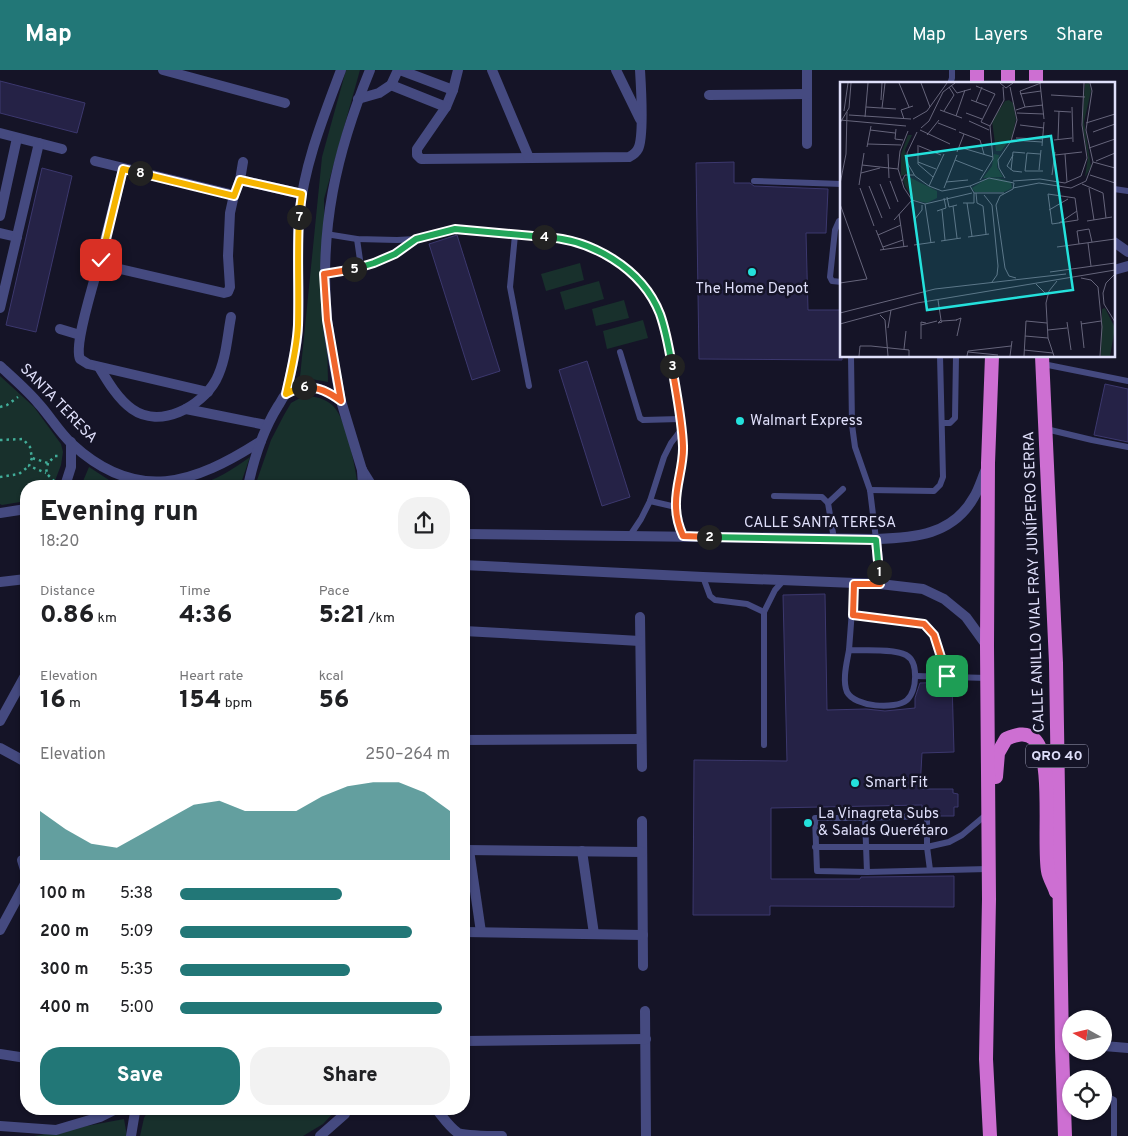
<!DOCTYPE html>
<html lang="en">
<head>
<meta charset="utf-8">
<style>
  body { margin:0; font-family:Overpass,sans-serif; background:#f2f2f2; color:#202124; height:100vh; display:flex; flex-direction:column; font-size:19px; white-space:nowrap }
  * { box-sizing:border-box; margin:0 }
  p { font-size:16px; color:#757577 }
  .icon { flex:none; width:28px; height:28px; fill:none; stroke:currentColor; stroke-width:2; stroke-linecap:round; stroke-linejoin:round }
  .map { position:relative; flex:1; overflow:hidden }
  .details { position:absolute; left:20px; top:410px; width:450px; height:635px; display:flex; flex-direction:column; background:#fff; border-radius:20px; box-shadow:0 1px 4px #0004 }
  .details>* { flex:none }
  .needle { width:32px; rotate:278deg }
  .fabs { position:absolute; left:1062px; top:940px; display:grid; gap:10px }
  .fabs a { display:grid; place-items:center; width:50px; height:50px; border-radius:50%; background:#fff; box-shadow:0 1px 4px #0004; font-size:25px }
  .pin { position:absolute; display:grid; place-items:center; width:42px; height:42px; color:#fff; margin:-21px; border-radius:10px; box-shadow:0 2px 8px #0006 }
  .km { position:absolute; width:25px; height:25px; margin:-12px; border-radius:50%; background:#222; color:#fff; font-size:14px; line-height:25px; text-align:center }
  .round { display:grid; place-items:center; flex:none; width:52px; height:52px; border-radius:20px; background:#f2f2f2 }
  .summary { display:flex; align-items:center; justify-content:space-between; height:85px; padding:0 20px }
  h1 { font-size:28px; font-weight:800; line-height:38px }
  .figures { display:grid; grid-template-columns:repeat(3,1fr); gap:8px; height:85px; padding:5px 20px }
  .figures div { display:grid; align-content:center }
  .figures b { font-size:25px; font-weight:800 }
  .figures small { font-size:14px; font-weight:400 }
  .figures p { font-size:14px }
  .chart { height:140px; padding:10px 20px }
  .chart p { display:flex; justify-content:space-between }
  .chart svg { width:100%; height:90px; margin-top:5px; fill:#277; opacity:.7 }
  .cta { display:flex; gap:10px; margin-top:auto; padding:10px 20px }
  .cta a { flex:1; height:58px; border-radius:20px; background:#277; color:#fff; font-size:20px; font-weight:800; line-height:58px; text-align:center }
  .cta a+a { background:#f2f2f2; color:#202124 }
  ul { padding:0 20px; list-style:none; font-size:16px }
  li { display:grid; grid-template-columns:80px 60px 1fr; align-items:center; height:38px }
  li i { height:12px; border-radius:6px; background:#277 }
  header { display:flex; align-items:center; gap:30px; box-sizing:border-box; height:70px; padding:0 25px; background:#277; color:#fff }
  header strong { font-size:24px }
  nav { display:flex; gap:28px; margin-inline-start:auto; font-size:18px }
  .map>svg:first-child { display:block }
</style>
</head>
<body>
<header>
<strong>Map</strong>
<nav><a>Map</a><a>Layers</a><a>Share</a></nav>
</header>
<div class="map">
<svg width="1128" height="1066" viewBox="0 0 1128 1066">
  <rect width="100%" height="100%" fill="#151427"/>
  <!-- green -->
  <g fill="#18302c">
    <polygon points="346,0 360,0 324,129 328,312 300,307 322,87"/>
    <polygon points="580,193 584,210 546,221 541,204"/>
    <polygon points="599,211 604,229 565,240 560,222"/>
    <polygon points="624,230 629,248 596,256 592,239"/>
    <polygon points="643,250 648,268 607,279 603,261"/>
    <polygon points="0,306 34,337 61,374 63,382 61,395 53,416 26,416 26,431 2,435 0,434"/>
    <path d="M309,326C318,327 328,330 334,337C347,351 355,397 358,416H255L271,370L284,345L291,333L300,328Z"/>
    <path d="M250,387L240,416H194C215,411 232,400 250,387Z"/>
    <polygon points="89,397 112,412 127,416 81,416"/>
    <polygon points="149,1039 337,1039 323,1054 303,1066 140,1066 144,1048"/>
    <polygon points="124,1049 127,1066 34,1066"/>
  </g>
  <!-- building -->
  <g fill="#252246" stroke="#3c386e">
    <polygon points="0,11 85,33 77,63 0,43"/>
    <polygon points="734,92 734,113 750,113 754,116 828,119 826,163 806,163 808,240 842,240 842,290 699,289 696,93"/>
    <polygon points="42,98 72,106 36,262 6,255"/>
    <polygon points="457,165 500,301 472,310 429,174"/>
    <polygon points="587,291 630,427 602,436 559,300"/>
    <polygon points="1105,314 1128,319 1128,372 1094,365"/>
    <polygon points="825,524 827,640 866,639 885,641 915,638 915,628 920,613 952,612 954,682 922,683 920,719 953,719 953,723 958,724 958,737 954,737 954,746 932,746 929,741 922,741 922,735 771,738 771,809 860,809 861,807 954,806 954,837 770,836 770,845 693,845 694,690 787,691 783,525"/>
  </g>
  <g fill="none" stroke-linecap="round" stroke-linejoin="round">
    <!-- path -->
    <g stroke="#41ac98" stroke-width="2.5" stroke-dasharray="2.5 4" stroke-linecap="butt">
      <polyline points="0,337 7,335 18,327"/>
      <polyline points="0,370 23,369 30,377 32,388 48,393 55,386 60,386"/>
      <polyline points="32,388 29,396 46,403"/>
      <polyline points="48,393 46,403 54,411"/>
      <polyline points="0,407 19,404 29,396"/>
    </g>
    <!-- service -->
    <g stroke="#454a80" stroke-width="6">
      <polyline points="950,14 952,8 952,0"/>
      <polyline points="754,111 842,114"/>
      <polyline points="1114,119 1128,121"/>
      <polyline points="842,150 839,151 835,160 830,207 832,211 842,212"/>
      <polyline points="326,164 357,169 397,170 416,169 455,159 515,165 551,167 587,175 619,192 643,216 659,242 668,271 683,376 683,391 677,422 676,437 678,452 683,466"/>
      <polyline points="515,165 510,217 529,316"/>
      <polyline points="357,169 361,197"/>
      <path d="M325,203C363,198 384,192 415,169"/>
      <polyline points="620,282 640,348 643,350 680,349"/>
      <polyline points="851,286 852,355 855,377 870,420 876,469"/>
      <polyline points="1043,294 1128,311"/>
      <polyline points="942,353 950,353 955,348 956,286"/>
      <polyline points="1046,359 1092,370 1128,377"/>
      <polyline points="870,420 934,421 940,415 943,407 940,286"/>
      <polyline points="774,426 822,427 828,433 834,469"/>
      <polyline points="650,431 676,437"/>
      <polyline points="828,433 843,419"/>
      <polyline points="629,467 641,449 650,431 664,387 671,373 681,360"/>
      <polyline points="703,507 710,526 715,530 747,534 764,542"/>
      <polyline points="853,545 924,555 934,565 947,606"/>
      <path d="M849,580C863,581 893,578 906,585C919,592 917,621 907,630C895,640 855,637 847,622C842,610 847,592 849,580Z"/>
      <polyline points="849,580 854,514"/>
      <polyline points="916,606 987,608"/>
      <polyline points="764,675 764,542 775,520 783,511"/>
      <polyline points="865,748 815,748 817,801 867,802 988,799"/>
      <polyline points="815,777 927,777 949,772 962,765 987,744"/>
      <polyline points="867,802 865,748 927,746 927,777 930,800"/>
      <polyline points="1104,1025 1114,1030 1114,1066"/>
    </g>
    <!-- minor -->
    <g stroke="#454a80" stroke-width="10">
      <polyline points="163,0 285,33"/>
      <polyline points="400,0 453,20"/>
      <path d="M458,0L453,20L446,37L417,79V85L421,89L629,87C633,85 636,83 638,79C644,68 641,16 640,0"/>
      <polyline points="492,0 529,88"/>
      <polyline points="616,0 640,49"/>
      <polyline points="807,0 807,74"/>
      <polyline points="391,15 446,37"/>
      <polyline points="709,25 807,24"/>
      <polyline points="358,29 379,23 391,15 398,0"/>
      <polyline points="0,63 62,79"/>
      <polyline points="95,91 234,125"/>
      <polyline points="123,99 101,186 102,192 107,196 224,223 228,222 230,217 228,186 230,143 234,125 240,110 243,92"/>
      <polyline points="240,110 302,124"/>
      <polyline points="0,146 17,68"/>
      <polyline points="0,163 17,167"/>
      <polyline points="1114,172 1128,182"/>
      <polyline points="1114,200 1128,196"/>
      <path d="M95,207C91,223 74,276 80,289L88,294L208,322"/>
      <polyline points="0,238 39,73"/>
      <polyline points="60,259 80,265"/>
      <path d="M0,296C13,308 27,320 38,333C50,346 59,362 72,374C137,434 194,414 261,371"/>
      <path d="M99,297C108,312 118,329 132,339C160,359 201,337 216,310C226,291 227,268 231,247"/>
      <path d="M286,324C291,302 297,280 298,257C300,220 296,183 299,146C304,95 323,48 341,0"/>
      <path d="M341,331C336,304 330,276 327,248C319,159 336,83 370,0"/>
      <polyline points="186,339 266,355"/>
      <polyline points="362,400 372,416"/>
      <polyline points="65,416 71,397 71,372"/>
      <path d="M248,416C254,388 263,360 278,336C281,332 283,326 287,323C305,310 325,319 341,331L362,400L363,416"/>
      <polyline points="0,443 26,439"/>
      <path d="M464,464L876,469C914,468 953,465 974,427C979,419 982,408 986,399"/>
      <polyline points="876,469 880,514"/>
      <polyline points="464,495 703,507 880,514 923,519 944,529 966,547 987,576"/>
      <polyline points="0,512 26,509"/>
      <polyline points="640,547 642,697"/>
      <polyline points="464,561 640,571"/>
      <polyline points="0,651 26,604"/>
      <polyline points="464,670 641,669"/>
      <polyline points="0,678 22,690"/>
      <polyline points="642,751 643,896"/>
      <polyline points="464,780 642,782"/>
      <polyline points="469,780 481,862"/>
      <polyline points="582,781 594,864"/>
      <polyline points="22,790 26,803"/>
      <polyline points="0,860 26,812"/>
      <polyline points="464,862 643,865"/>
      <polyline points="645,941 646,1066"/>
      <polyline points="464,971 646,969"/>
      <polyline points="1104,976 1128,978"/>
      <polyline points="0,984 26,988"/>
      <path d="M436,1039C443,1047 449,1057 458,1063C469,1066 490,1066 502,1066"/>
      <polyline points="0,1056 56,1060 100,1047 116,1039"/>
      <polyline points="131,1066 135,1042 137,1039"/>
      <polyline points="320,1066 345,1044 347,1039"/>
    </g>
    <!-- trunk -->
    <g stroke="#cd6fd2" stroke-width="14">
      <polyline points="977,0 977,14"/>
      <polyline points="1008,0 1008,14"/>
      <polyline points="1036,14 1036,0"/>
      <polyline points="1042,286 1056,593 1062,978 1065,1066"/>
      <path d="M996,707L998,683L1006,669C1015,665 1026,661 1034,669C1054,686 1043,773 1048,801C1049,808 1054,815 1056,822"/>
      <polyline points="990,1066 986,989 989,829 987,576 988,393 992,286"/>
    </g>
  </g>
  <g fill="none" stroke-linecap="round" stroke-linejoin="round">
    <defs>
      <polyline id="split-1" points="879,502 880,514 854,514 853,545 924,554 934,565 947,606"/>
      <polyline id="split-2" points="709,467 876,470 879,502"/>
      <path id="split-3" d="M672,296C676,322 682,349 683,376C684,396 675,416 676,436C676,447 679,457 683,466L709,467"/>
      <path id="split-4" d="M544,167C591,169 642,198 660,244C666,261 669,278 672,296"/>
      <polyline id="split-5" points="354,199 374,193 395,184 416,169 455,159 544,167"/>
      <path id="split-6" d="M304,317C319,317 329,322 341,331L327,250L324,204L354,199"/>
      <path id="split-7" d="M299,147C297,183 299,219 298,255C297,279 291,301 286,324L298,318L304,317"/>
      <polyline id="split-8" points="140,103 234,126 240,110 302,124 299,147"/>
      <polyline id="split-9" points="101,190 123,99 140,103"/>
    </defs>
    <!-- split-1 casing -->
    <use href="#split-1" stroke="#fff" stroke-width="10"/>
    <!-- split-2 casing -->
    <use href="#split-2" stroke="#fff" stroke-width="10"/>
    <!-- split-3 casing -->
    <use href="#split-3" stroke="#fff" stroke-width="10"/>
    <!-- split-4 casing -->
    <use href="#split-4" stroke="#fff" stroke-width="10"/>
    <!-- split-5 casing -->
    <use href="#split-5" stroke="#fff" stroke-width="10"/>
    <!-- split-6 casing -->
    <use href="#split-6" stroke="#fff" stroke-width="10"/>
    <!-- split-7 casing -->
    <use href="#split-7" stroke="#fff" stroke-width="10"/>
    <!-- split-8 casing -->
    <use href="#split-8" stroke="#fff" stroke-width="10"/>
    <!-- split-9 casing -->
    <use href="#split-9" stroke="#fff" stroke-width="10"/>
    <!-- split-1 -->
    <use href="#split-1" stroke="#f0652b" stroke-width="6"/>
    <!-- split-2 -->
    <use href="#split-2" stroke="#22a559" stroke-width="6"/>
    <!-- split-3 -->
    <use href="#split-3" stroke="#f0652b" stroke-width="6"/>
    <!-- split-4 -->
    <use href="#split-4" stroke="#22a559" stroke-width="6"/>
    <!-- split-5 -->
    <use href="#split-5" stroke="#22a559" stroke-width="6"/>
    <!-- split-6 -->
    <use href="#split-6" stroke="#f0652b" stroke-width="6"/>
    <!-- split-7 -->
    <use href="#split-7" stroke="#f5b400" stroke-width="6"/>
    <!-- split-8 -->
    <use href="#split-8" stroke="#f5b400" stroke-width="6"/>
    <!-- split-9 -->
    <use href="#split-9" stroke="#f5b400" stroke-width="6"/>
  </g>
  <!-- markers -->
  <g fill="#24e1dc" stroke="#151427" stroke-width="2">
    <circle cx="752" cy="202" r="5"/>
    <circle cx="740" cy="351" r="5"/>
    <circle cx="855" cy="713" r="5"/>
    <circle cx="808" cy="753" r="5"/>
  </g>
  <g text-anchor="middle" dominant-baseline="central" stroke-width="5" stroke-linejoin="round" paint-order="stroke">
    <!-- shield labels -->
    <rect fill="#151427" stroke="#a2a2bb" stroke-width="1" x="1026" y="674.5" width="62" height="23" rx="4"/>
    <g font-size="14" font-weight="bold" fill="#dfdffa">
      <text x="1057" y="686">QRO 40</text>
    </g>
    <!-- poi labels -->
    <g font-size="15" fill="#dfdffa" stroke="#151427" text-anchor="start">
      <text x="752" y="219" text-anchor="middle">The Home Depot</text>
      <text x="750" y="351">Walmart Express</text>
      <text x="865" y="713">Smart Fit</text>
      <text x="818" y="744">La Vinagreta Subs<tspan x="818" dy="17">&amp; Salads Querétaro</tspan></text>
    </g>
    <!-- street labels -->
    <g font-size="15" fill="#dfdffa" stroke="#151427">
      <text transform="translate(58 334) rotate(46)">SANTA TERESA</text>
      <text x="820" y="453">CALLE SANTA TERESA</text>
      <text transform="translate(1035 512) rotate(-92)">CALLE ANILLO VIAL FRAY JUNÍPERO SERRA</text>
    </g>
  </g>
  <!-- overview -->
  <g transform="translate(840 12)">
    <rect width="275" height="275" fill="#151427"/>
    <path d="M249,1L251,9L244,40L251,85L245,95L248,75L242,40L245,2ZM169,18L173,21L176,37L172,55L161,69H156L152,39L165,19ZM68,53H72L65,68L70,91L61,94V72ZM154,72L159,73L157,85L163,95L143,96L152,84ZM67,94L97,109V116L87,121L74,118L65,104L63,98ZM158,96L171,100L172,106L164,110H135L132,106L146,97ZM265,226L275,246L270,274H261L262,227Z" fill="#18302c"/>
    <path fill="none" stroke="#66657b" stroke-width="1" d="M59,1L69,25M81,1L90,25M160,1L166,6L173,1M200,1L204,37M111,3L117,11L131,7M136,4L155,12L141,40L150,44M180,12L201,9M211,13L245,15M41,18L42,1M131,18L147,24M136,20L142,5M26,25L56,27M185,25L203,23M232,25L233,60M42,26L45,1M100,28L122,36M176,28L185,25L180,9L201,1M4,29L8,1M104,29L114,13L109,5M214,29L231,30M126,31L142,37M177,31L204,32M9,33L71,37M116,34L125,8M25,35L28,1M64,37L61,28L73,24M73,37L87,29L107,1M0,38L66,44M129,39L149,48M0,41L9,26L11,1M98,41L116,48M246,41L275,32M180,43L204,46M81,46L89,39L103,10L115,1M56,47L55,57L63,58M30,48L55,51M80,48L110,62M68,49L60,69L58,87L64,106L72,118L85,122L132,111M77,50L67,71L68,82L75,94L89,104L102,109L130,104M119,50L140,58L144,72M253,50L275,42M87,53L99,38M176,56L202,57M218,57L219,29M172,58L202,60M214,58L232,56M28,62L61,63M78,63V82L93,95M79,64L101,73M202,64L204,40M27,65L31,44M119,65L153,75M249,66L275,57M117,70L124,52M48,72L49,96M200,72L187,71L185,89H203M225,72L227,100M173,73L167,84L173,89L182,90M215,73L242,70M115,78L143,89M256,79L275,71M78,80L96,87M253,80L275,86M22,83L58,87M171,88L173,70L185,71M199,88L201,68M21,91L40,86M212,93L215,70M250,93L275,101M165,96L159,86L158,78L171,59L177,38L170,5M140,98L153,77L150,44L164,18L163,5M50,99L58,120M62,99L65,93H74M173,99L200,97L225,101L241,94L247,76L242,43L244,1M106,100L128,98M0,102L6,72L7,30M40,102L50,127M242,102L263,111L266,136M19,103L24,71M29,104L42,136M89,104L104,72M20,106L34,144M104,106L117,73M173,106L199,101L231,106L246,99L253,80L246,48L252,9L250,1M249,106L254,138M136,111L137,121L143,124L146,152M164,111H134L130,104L149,96L174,101L173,107L160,114L156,123L165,186L169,194L176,196M208,112L235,116L238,138L212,142ZM144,113L152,123L158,184L157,193L152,200M107,115L109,125L117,123M123,121H134V111M127,121L132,154M0,122L27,197M85,122L91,161M113,124L117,156M102,128L105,158M209,128L228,117M97,129L106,126L104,116M59,132L64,165M54,138L72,118M247,139L272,135M219,141L237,129M36,148L44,168M38,153L61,143M128,155L149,152M101,159L121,156M248,161L251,184M78,162L75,137L82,128V123M239,162L237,149L249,147L252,160M74,163L95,160M43,165L63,158M217,165L275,157M40,168L68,164M210,190L275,181M275,192L266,201L263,211L264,222L275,240M241,196L251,198L258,205L262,245L260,274M0,201L27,197M196,202L207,213M98,218L101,238L98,241L102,240L101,238M0,231L95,207L226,192M40,233L45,238L48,274M116,238L121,236L117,254M102,239L117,238M241,239L244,266M227,240L231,268M0,242L77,221L275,188M241,242L261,239M81,243L97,239M48,246L51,228M208,248L227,246M185,254L208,256M81,257V240L86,241M64,267L66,249M184,268L213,271M128,270L158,273M19,274L20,264H31L69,268V274M127,274L128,269L171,264M170,274L172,259M184,274L186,239L207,241M214,274L208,256L206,221L209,209L217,199"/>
    <path fill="#24e1dc" fill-opacity="0.15" stroke="#24e1dc" stroke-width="2.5" d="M211,54L233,208L87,228L66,74Z"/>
    <rect width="275" height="275" fill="none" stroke="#dfdffa" stroke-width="2.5"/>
  </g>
</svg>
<div class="fabs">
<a><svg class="needle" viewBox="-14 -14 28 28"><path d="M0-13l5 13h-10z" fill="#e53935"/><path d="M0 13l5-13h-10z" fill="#757577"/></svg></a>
<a><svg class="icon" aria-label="locate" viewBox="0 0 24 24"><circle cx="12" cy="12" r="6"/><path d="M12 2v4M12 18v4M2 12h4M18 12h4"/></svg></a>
</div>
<div class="pin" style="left:947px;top:606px;background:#1e9e55"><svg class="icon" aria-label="arrive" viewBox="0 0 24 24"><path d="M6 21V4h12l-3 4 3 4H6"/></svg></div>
<div class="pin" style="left:101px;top:190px;background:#d93025"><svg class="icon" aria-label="check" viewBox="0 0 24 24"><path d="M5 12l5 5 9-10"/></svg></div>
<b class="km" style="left:879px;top:502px">1</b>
<b class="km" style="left:709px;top:467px">2</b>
<b class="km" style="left:672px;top:296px">3</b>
<b class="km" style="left:544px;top:167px">4</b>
<b class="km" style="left:354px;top:199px">5</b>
<b class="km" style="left:304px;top:317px">6</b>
<b class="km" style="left:299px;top:147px">7</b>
<b class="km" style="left:140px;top:103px">8</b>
<section class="details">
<div class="summary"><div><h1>Evening run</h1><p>18:20</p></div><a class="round"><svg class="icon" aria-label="share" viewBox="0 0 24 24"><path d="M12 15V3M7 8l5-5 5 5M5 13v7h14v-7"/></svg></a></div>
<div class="figures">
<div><p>Distance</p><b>0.86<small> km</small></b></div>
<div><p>Time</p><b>4:36</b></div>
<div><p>Pace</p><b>5:21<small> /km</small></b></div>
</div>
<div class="figures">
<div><p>Elevation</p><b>16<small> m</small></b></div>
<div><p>Heart rate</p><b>154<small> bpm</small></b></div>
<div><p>kcal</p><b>56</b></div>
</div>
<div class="chart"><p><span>Elevation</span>250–264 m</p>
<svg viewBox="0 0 160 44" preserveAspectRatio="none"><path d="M0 44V20L10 29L20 36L30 38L40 31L50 24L60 17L70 15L80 20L90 20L100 20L110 13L120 8L130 6L140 6L150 11L160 20V44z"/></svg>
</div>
<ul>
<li><b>100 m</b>5:38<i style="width:60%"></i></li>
<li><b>200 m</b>5:09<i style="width:86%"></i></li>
<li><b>300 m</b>5:35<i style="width:63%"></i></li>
<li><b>400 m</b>5:00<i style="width:97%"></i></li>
</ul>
<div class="cta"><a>Save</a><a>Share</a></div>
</section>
</div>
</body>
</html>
